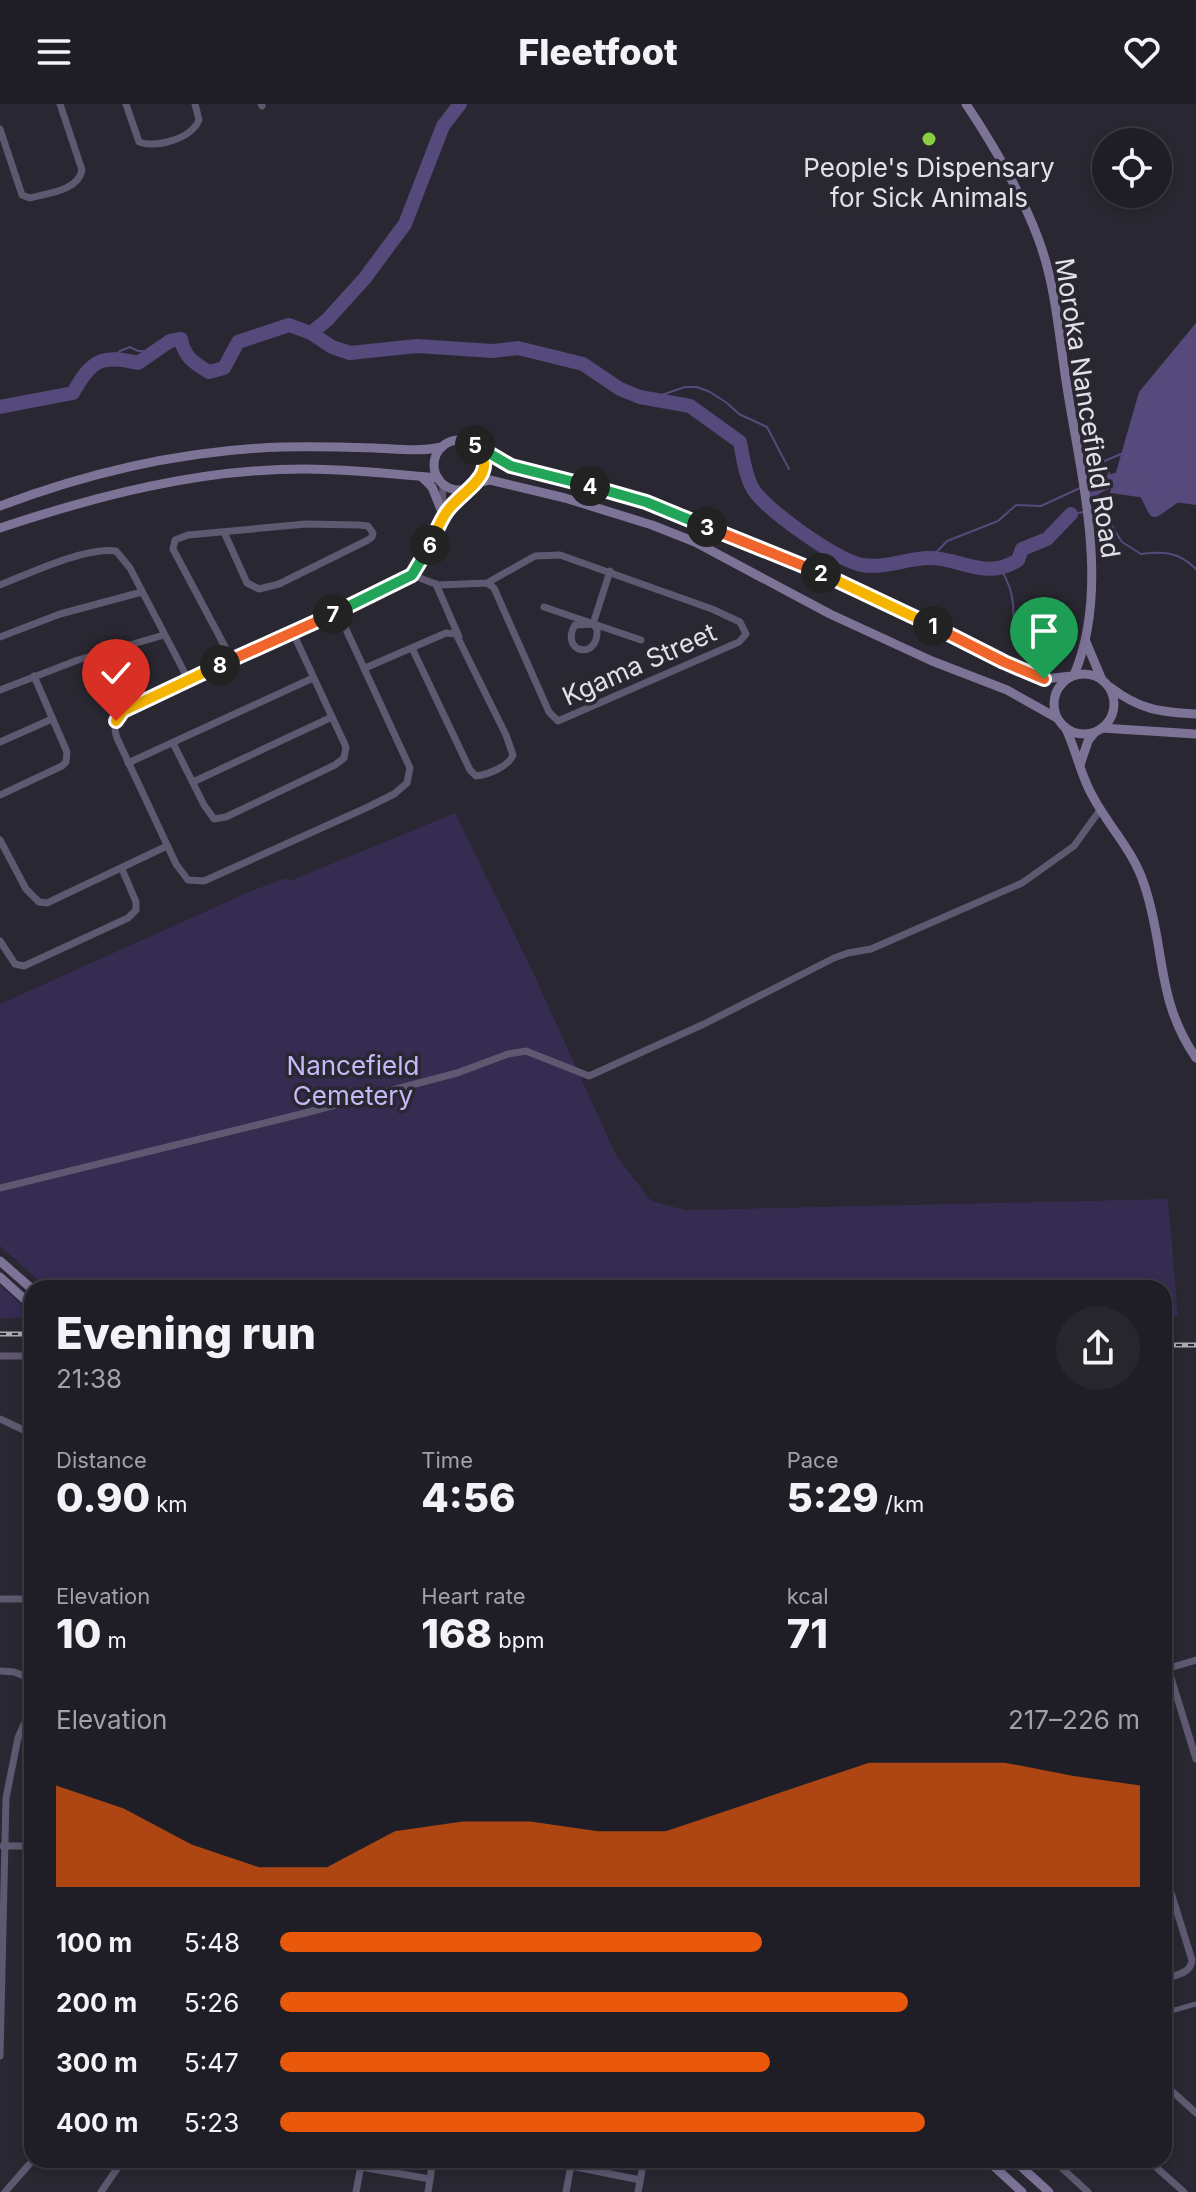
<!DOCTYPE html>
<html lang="en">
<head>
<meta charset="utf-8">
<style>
  body { margin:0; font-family:Inter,sans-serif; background:#27262d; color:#f1f3f6; height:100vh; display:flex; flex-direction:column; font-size:30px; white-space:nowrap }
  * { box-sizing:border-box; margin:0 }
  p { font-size:26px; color:#a1a2a7 }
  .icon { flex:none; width:44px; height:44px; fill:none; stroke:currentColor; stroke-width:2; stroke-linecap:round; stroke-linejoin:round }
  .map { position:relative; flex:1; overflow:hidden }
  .sheet { position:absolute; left:24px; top:1176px; width:1148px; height:888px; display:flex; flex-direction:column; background:#1f1d25; border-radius:24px; box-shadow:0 4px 12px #0003,0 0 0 2px #3c3b42 }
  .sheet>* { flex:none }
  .buttons { position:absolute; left:1092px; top:24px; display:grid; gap:16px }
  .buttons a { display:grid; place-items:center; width:80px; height:80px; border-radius:50%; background:#1f1d25; box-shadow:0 4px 12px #0003,0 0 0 2px #3c3b42; font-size:40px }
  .pin { position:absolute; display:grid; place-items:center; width:68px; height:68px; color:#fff; margin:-82px -34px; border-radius:50% 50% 50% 0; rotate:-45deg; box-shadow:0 0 8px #0007 }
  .pin .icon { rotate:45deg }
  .km { position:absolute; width:40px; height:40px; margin:-20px; border-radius:50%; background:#222; color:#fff; font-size:22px; line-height:40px; text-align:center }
  .round { display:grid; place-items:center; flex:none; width:84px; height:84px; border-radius:42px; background:#27262d }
  .summary { display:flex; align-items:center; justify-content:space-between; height:136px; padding:0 32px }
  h1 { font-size:44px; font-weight:800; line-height:60px }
  .stats { display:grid; grid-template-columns:repeat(3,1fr); gap:12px; height:136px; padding:8px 32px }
  .stats div { display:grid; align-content:center }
  .stats b { font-size:40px; font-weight:800 }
  .stats small { font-size:22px; font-weight:400 }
  .stats p { font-size:22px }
  .chart { height:224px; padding:16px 32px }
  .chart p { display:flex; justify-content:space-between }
  .chart svg { width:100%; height:144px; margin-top:8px; fill:#ea580c; opacity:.7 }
  ul { padding:0 32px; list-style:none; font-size:26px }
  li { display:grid; grid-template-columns:128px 96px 1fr; align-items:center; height:60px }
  li i { height:20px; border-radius:10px; background:#ea580c }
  header { display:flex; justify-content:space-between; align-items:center; height:104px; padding:0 32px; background:#1f1d25; font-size:36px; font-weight:800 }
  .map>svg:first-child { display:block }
</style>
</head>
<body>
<header><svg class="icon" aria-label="menu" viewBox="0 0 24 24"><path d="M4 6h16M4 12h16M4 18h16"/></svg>Fleetfoot<svg class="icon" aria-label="heart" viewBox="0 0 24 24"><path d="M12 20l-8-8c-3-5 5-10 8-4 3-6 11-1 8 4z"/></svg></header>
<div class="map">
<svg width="1196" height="2088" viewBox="0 0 1196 2088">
  <rect width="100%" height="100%" fill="#292731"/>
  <!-- green -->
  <g fill="#362b51">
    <polygon points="455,709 530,862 616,1051 651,1097 686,1106 1168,1095 1178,1212 1164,1213 1164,1184 47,1184 0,1142 0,900 251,787 286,774 290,777"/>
    <polygon points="0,1181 32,1210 32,1214 0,1214"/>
  </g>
  <!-- water -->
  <polygon fill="#56497b" points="1196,219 1196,401 1110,389 1139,288"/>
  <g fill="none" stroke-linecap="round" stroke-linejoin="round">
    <!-- stream -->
    <g stroke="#56497b" stroke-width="2">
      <polyline points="112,254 120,247 130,243 138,247 156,247"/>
      <polyline points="650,295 685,283 697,283 710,288 727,299 739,310 767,323 789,365"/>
      <polyline points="1102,365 1108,367 1111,377"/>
      <polyline points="1089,378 1100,368 1102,358 1121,350"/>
      <path d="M1091,408L1098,407L1107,414L1122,438L1141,450C1164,447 1179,448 1196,465"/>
      <polyline points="1071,410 1084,408"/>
      <polyline points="1019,453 1035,446 1047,435"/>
      <polyline points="931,454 947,437 998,417 1016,401 1041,402 1080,384"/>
      <path d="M1000,464C1007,475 1012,486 1013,500C1014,508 1012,517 1017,525C1026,541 1048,533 1057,561"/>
    </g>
    <!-- river -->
    <g stroke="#56497b" stroke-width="14">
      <polyline points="311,229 327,216 365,174 405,120 443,22 460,0"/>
      <path d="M0,303L73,289C91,256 102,250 138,259L170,237L181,235C184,253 194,259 209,268L224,264L238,238L289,221L311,229L332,243L350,249L417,242L493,247L518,244L583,260L620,285L640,293L690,302L740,338C743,353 745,371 753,385C766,406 838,457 862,461C884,465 908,454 929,454C962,454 985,477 1018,456L1022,445L1047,435L1071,410"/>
      <path d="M1093,386C1099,379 1107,379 1116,376C1142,369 1146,390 1155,406L1175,392H1192L1196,389"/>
    </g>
    <!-- pedestrian -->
    <polyline stroke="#5e5970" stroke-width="5" points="1164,1909 1196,1900"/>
    <!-- minor -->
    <g stroke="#5e5970" stroke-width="7">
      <path d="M126,0L139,38C157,44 191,35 199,16L195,0"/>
      <polyline points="261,0 262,2"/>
      <path d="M0,25L22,91L30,94C48,89 78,87 82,66L60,0"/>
      <polyline points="442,405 443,380"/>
      <polyline points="224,428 247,479 259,485 279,480 368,436 372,433 373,429 368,422 359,421 306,420 188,431 175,436 173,445 232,556"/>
      <polyline points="412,471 438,481 487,479 535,452 560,451 712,505 740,518 746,530 739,538 558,617 549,608 494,484 487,479"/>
      <polyline points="436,480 459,533"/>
      <path d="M0,481C28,470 87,442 116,447L130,464L188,575"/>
      <polyline points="544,503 641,536"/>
      <path d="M338,508L410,664L407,679L394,690L368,703L204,777L188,776L176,760L117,634C113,623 115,615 123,607L412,471L421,459L441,415L471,383"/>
      <path d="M593,520L575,521C559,548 599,558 597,525L593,520L610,467"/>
      <polyline points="0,533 60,510 142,488"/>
      <path d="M365,564L446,529L456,530L506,631L513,651C508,663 489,670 476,672L470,666L412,544"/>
      <polyline points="0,586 78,556 164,531"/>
      <polyline points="0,638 52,615"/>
      <polyline points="173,639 204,701 214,715 226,713 335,661 344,654 346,643 293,529"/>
      <polyline points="128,659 313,574"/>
      <polyline points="193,678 332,613"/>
      <polyline points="0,691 62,662 66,658 67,648 34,572"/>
      <polyline points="0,736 26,785 39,798 47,799 167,742"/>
      <polyline points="0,837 15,860 24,862 128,814 136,806 136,798 122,765"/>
      <polyline points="0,1084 305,1009 457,969 508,950 526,947 589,972 704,920 834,854 848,849 871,845 1022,779 1074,742 1100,706"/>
      <polyline points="0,1252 32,1252"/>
      <polyline points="0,1315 32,1330"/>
      <polyline points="0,1495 32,1495"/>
      <polyline points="1164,1551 1196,1655"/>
      <polyline points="1169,1564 1196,1556"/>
      <polyline points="0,1567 14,1568 32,1575"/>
      <polyline points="3,1742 32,1742"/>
      <path d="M1164,1766L1192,1856C1191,1870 1175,1871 1164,1875"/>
      <polyline points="0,1952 6,1694 18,1634 32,1602"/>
      <polyline points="1164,1980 1196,2009"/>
      <polyline points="1053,2056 1088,2088"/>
      <polyline points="1148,2056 1184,2088"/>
      <polyline points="571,2062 640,2076"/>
      <polyline points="361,2063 430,2075"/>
      <polyline points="5,2088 33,2056"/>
      <polyline points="101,2088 123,2056"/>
      <polyline points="356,2088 362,2056"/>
      <polyline points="428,2088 433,2056"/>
      <polyline points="566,2088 572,2056"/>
      <polyline points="638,2088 644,2056"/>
    </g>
    <!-- secondary -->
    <g stroke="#7c7397" stroke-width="9">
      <path d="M966,0C994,42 1020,86 1038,134C1056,181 1059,234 1067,283C1081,373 1111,484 1074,571"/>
      <circle cx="459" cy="361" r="25"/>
      <polyline points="473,341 511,362 646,398 811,464 906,507 1034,573 1044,575 1072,572"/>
      <polyline points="422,373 432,383 442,408"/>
      <polyline points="476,379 490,376 565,394 652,421 695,438 830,510 932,557 1007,586 1057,614"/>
      <path d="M0,402C90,368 186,346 282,343C313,342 344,343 375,344C398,345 419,348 442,343"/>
      <path d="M0,424C99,391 200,365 304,365C349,365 394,370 438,374"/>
      <polyline points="1086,538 1102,576"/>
      <circle cx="1084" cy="600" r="30"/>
      <path d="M1110,583C1140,606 1160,608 1196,610"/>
      <path d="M1065,623C1076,645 1080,670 1092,691C1108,722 1133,746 1144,780C1166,844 1155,894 1196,954"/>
      <polyline points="1102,624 1196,630"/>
      <polyline points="1080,661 1088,637 1095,628"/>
      <polyline points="0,1157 32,1185"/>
      <polyline points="0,1173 32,1202"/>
      <polyline points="987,2056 1022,2088"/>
      <polyline points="1014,2056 1049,2088"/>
    </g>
    <defs>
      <g id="rail">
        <polyline points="0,1230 32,1230"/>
        <polyline points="1164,1241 1196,1241"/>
      </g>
    </defs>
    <!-- rail casing -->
    <use href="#rail" stroke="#aba9b1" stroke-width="5"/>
    <!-- rail -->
    <use href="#rail" stroke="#292731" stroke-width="2" stroke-dasharray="6" stroke-linecap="butt"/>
  </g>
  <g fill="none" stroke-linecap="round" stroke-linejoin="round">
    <defs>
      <polyline id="split-1" points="933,522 1004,558 1044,575"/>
      <polyline id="split-2" points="821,469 933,522"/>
      <polyline id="split-3" points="707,423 821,469"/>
      <polyline id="split-4" points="590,382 646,398 707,423"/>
      <polyline id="split-5" points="475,341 511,362 590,382"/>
      <path id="split-6" d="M430,441C436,429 440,416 448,406C465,384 501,370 475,341"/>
      <polyline id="split-7" points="333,510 412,471 430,441"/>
      <polyline id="split-8" points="220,561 333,510"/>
      <polyline id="split-9" points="116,617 123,607 220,561"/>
    </defs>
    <!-- split-1 casing -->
    <use href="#split-1" stroke="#fff" stroke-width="16"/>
    <!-- split-2 casing -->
    <use href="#split-2" stroke="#fff" stroke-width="16"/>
    <!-- split-3 casing -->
    <use href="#split-3" stroke="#fff" stroke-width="16"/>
    <!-- split-4 casing -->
    <use href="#split-4" stroke="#fff" stroke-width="16"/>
    <!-- split-5 casing -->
    <use href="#split-5" stroke="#fff" stroke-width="16"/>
    <!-- split-6 casing -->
    <use href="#split-6" stroke="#fff" stroke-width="16"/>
    <!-- split-7 casing -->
    <use href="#split-7" stroke="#fff" stroke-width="16"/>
    <!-- split-8 casing -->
    <use href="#split-8" stroke="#fff" stroke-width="16"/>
    <!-- split-9 casing -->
    <use href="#split-9" stroke="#fff" stroke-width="16"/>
    <!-- split-1 -->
    <use href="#split-1" stroke="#f0652b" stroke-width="10"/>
    <!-- split-2 -->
    <use href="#split-2" stroke="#f5b400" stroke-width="10"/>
    <!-- split-3 -->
    <use href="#split-3" stroke="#f0652b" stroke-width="10"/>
    <!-- split-4 -->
    <use href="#split-4" stroke="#22a559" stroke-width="10"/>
    <!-- split-5 -->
    <use href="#split-5" stroke="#22a559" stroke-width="10"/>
    <!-- split-6 -->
    <use href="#split-6" stroke="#f5b400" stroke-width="10"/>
    <!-- split-7 -->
    <use href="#split-7" stroke="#22a559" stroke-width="10"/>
    <!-- split-8 -->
    <use href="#split-8" stroke="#f0652b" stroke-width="10"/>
    <!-- split-9 -->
    <use href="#split-9" stroke="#f5b400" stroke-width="10"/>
  </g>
  <!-- markers -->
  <circle fill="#8bce46" stroke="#292731" stroke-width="3" cx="929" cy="35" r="8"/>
  <g text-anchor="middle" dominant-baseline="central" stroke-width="7" stroke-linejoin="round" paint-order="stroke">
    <!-- poi labels -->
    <g font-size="26" fill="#e3e1e8" stroke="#292731">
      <text x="929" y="63">People's Dispensary<tspan x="929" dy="30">for Sick Animals</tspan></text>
    </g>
    <!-- street labels -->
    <g font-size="26" fill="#e3e1e8" stroke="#292731">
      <text transform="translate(1088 304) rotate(81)">Moroka Nancefield Road</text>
      <text transform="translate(639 560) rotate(-24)">Kgama Street</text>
    </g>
    <!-- park labels -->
    <g font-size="26" fill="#c7b9f8" stroke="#292731">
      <text x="353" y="961">Nancefield<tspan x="353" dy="30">Cemetery</tspan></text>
    </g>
  </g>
</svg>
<div class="buttons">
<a><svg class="icon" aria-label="locate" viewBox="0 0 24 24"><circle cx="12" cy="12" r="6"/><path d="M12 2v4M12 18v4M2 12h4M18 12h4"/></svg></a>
</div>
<div class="pin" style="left:1044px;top:575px;background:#1e9e55"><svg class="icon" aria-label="arrive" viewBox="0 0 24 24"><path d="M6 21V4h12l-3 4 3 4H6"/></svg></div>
<div class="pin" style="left:116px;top:617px;background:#d93025"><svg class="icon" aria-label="check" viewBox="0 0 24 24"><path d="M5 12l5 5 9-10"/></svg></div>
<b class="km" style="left:933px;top:522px">1</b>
<b class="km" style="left:821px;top:469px">2</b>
<b class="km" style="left:707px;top:423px">3</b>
<b class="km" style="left:590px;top:382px">4</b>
<b class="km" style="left:475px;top:341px">5</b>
<b class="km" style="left:430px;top:441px">6</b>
<b class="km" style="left:333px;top:510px">7</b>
<b class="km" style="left:220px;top:561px">8</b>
<section class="sheet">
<div class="summary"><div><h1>Evening run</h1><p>21:38</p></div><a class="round"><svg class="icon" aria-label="share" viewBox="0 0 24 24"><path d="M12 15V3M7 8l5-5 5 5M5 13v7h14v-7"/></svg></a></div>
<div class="stats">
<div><p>Distance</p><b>0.90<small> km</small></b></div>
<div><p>Time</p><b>4:56</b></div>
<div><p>Pace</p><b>5:29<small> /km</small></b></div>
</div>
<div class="stats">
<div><p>Elevation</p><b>10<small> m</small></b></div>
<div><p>Heart rate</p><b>168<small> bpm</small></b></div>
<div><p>kcal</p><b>71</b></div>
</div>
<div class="chart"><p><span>Elevation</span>217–226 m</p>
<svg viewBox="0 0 160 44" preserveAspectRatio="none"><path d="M0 44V13L10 20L20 31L30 38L40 38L50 27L60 24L70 24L80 27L90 27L100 20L110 13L120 6L130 6L140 6L150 10L160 13V44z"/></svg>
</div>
<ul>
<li><b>100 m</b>5:48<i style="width:56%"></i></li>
<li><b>200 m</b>5:26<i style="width:73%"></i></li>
<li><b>300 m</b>5:47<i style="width:57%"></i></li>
<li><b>400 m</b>5:23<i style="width:75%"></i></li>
</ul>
</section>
</div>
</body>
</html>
